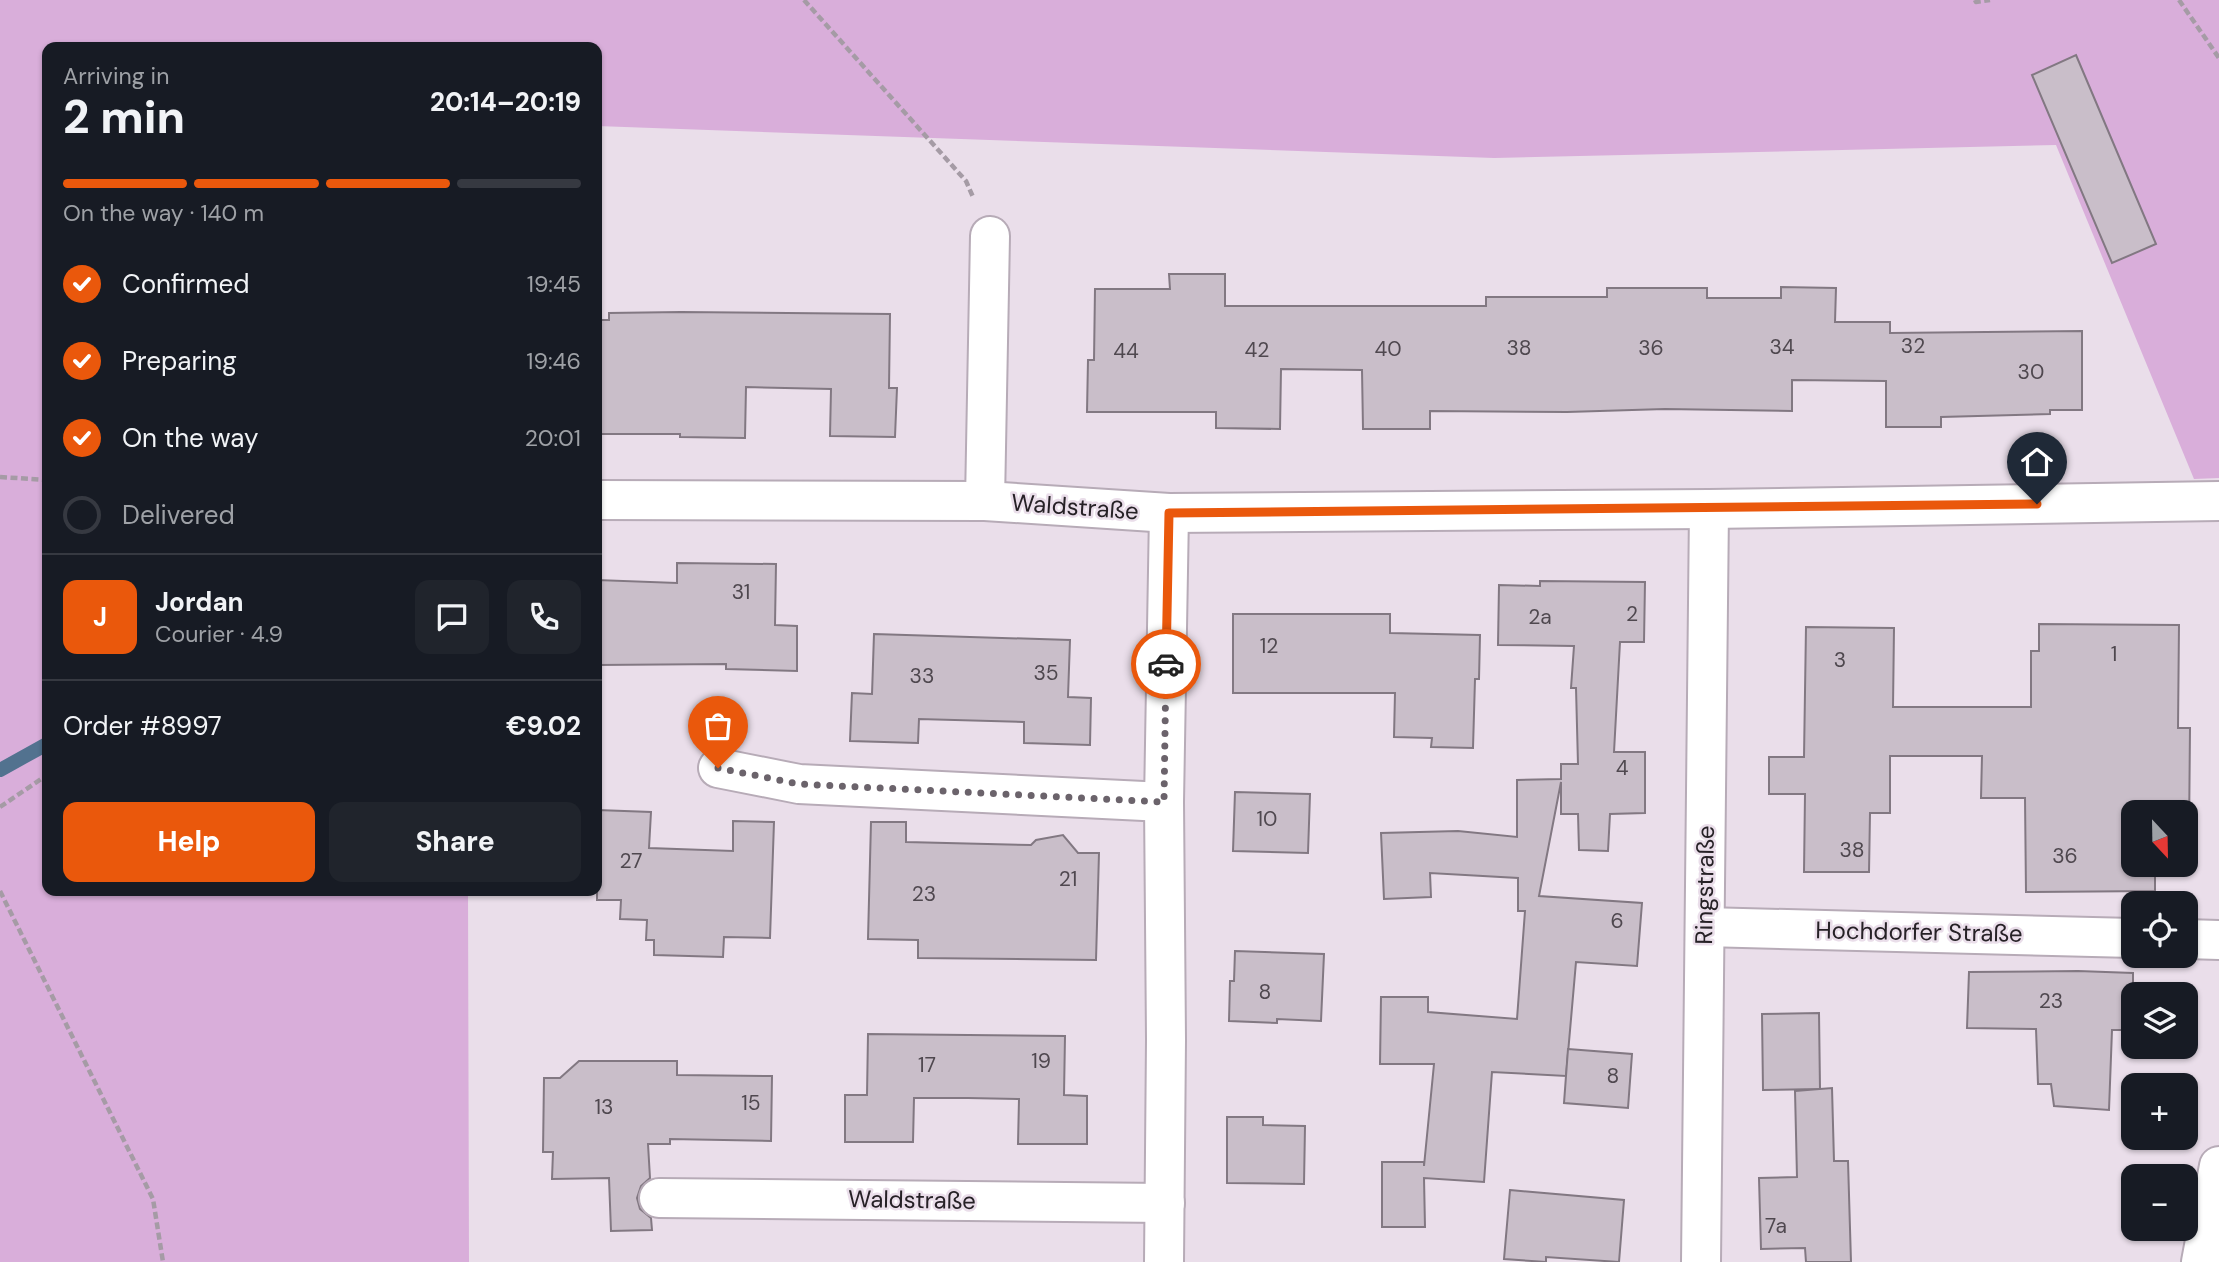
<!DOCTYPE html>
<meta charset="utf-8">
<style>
:root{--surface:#171b24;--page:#20242c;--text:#f1f3f6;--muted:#9ea1a6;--line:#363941;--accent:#ea580c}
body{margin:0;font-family:"DM Sans",sans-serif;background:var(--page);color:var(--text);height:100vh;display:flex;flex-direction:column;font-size:26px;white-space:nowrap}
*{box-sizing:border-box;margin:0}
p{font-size:23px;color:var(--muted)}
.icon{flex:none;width:38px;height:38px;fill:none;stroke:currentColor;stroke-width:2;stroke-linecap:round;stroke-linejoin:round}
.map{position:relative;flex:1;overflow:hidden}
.details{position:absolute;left:42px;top:42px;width:560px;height:854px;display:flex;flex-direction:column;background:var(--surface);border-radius:14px;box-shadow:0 2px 5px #0004}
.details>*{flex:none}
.needle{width:46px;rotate:158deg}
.tools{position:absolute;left:2121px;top:800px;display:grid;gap:14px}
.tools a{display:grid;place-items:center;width:77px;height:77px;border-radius:14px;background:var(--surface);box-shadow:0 2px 5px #0004;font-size:35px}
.pin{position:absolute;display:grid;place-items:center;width:60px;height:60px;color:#fff;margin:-72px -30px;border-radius:50% 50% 50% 0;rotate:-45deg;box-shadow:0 0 7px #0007}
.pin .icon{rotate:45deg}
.courier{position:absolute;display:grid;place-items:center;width:70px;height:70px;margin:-35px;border:5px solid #ea580c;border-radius:50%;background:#fff;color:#222;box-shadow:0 2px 9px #0007}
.summary em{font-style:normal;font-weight:800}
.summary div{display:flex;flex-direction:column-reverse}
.summary{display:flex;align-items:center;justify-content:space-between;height:119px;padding:0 21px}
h1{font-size:46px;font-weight:800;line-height:52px}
.bar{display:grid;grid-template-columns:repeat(4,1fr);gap:10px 7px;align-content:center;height:84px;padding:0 21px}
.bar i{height:9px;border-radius:5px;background:var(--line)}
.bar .active{background:var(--accent)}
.bar p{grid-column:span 4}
.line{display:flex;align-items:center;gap:18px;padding:0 21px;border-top:2px solid var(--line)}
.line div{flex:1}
.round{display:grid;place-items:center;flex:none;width:74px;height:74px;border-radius:14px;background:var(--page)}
ol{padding:0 21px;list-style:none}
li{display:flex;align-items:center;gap:21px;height:77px}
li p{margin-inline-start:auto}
li .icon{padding:7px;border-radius:50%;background:var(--accent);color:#fff;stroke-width:4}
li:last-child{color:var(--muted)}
li i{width:38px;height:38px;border:4px solid var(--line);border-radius:50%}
.action{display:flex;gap:14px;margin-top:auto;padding:14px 21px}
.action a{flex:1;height:80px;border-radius:14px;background:var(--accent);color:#fff;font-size:28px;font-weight:800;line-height:80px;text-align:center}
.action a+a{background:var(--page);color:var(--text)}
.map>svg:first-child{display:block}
.green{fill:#d9aeda}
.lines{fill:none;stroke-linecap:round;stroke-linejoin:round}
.stream{stroke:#52728f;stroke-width:14}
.building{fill:#c9bec9;stroke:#827882;stroke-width:2}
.minor-casing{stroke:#b7abb7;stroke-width:42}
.tertiary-casing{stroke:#b7abb7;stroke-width:42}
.path{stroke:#a59ba5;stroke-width:4.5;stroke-dasharray:7 3.5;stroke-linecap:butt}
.minor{stroke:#fff;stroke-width:38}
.tertiary{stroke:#fff;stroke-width:38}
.done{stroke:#6b636b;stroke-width:7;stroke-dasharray:0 12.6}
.route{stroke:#ea580c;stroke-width:9}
.labels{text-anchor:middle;stroke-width:5;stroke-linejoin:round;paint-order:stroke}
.number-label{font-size:21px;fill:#4f484f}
.street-label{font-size:24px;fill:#262126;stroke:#eadeea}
</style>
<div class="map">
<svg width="2219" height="1262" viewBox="0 0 2219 1262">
<rect width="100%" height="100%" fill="#eadeea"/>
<polygon class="green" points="0,0 2219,0 2219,478 2194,479 2056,145 1494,158 597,126 597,47 47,47 47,891 468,891 469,1262 0,1262"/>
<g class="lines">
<polyline class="stream" points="0,770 47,744"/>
</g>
<g class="building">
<polygon points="2076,55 2156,244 2112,263 2032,75"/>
<polygon points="1169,274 1225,274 1225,306 1486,306 1486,297 1607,297 1607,288 1707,288 1707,298 1781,298 1781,287 1836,288 1835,322 1890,322 1890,333 2082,331 2082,410 2050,410 2050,414 1941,417 1941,427 1886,427 1886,381 1792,380 1792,411 1665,409 1567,412 1430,411 1430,429 1363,429 1362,370 1281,369 1280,429 1216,428 1216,412 1087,412 1088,360 1094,360 1095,289 1170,289"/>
<polygon points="681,312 890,314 889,388 897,388 895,437 830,436 831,389 746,387 745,438 680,437 680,434 597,434 597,320 609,320 609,313"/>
<polygon points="677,563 776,564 775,625 797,626 797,671 726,669 726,664 597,665 597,580 677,583"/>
<polygon points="1540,581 1645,582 1644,642 1620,642 1614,752 1645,752 1645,813 1610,814 1608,851 1579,850 1578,814 1561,814 1561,782 1539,896 1642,903 1637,966 1576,962 1566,1076 1492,1072 1484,1182 1424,1178 1425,1227 1382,1227 1382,1162 1424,1162 1424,1166 1434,1064 1380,1064 1381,997 1428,997 1428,1012 1517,1019 1525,911 1518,911 1518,878 1430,873 1431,897 1384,899 1381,833 1458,831 1517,837 1517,780 1561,779 1561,764 1578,764 1576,688 1571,688 1574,646 1498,645 1499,585 1540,586"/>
<polygon points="1233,614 1390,614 1390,633 1480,635 1479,679 1475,679 1473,748 1431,747 1432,738 1394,737 1395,693 1233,693"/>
<polygon points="2039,624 2179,625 2178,728 2190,728 2189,836 2186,836 2186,812 2133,812 2133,864 2155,864 2155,891 2026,892 2025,798 1981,798 1982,756 1890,756 1890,813 1870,813 1869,872 1804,872 1805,794 1769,794 1769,757 1804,757 1806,627 1894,628 1893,707 2031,707 2031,651 2039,651"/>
<polygon points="874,634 1070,640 1068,697 1091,698 1090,745 1024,743 1024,722 919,719 918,743 850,741 852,693 872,694"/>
<polygon points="1235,792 1310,794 1308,853 1233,851"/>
<polygon points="597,810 651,812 649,848 733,851 733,821 774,822 770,938 724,937 723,957 654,955 654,940 646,940 647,920 620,919 621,900 597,900"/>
<polygon points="871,822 906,822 906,842 1031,845 1036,840 1063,835 1078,853 1099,853 1096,960 918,958 918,940 868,939"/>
<polygon points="1235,951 1324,954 1321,1021 1277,1019 1277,1023 1229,1021 1230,981 1234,981"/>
<polygon points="2078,971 2133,973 2133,1030 2112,1030 2109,1110 2054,1106 2051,1084 2038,1084 2036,1029 1967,1028 1969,972"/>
<polygon points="1819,1013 1820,1089 1763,1090 1762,1014"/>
<polygon points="868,1034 1065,1036 1064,1095 1087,1096 1087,1144 1018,1144 1019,1099 968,1098 914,1098 913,1142 845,1142 845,1095 867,1095"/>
<polygon points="1568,1049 1632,1054 1628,1108 1564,1103"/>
<polygon points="579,1061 677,1061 677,1075 772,1076 771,1141 670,1139 670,1144 648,1144 650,1178 641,1186 637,1198 640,1209 651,1218 652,1230 611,1231 609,1178 552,1179 553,1152 543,1152 544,1078 560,1078"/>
<polygon points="1832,1088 1834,1161 1848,1161 1851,1262 1806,1262 1805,1248 1761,1249 1759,1178 1797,1177 1795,1091"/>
<polygon points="1227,1117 1263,1117 1263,1125 1305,1126 1304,1184 1227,1183"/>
<polygon points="1510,1190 1624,1200 1619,1262 1546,1257 1546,1262 1504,1259"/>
</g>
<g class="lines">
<defs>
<g id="minor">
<polyline points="597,500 985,501 1169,513 1709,509 2219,501"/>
<polyline points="985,501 990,236"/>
<polyline points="718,768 799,784 1164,802"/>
<polyline points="1705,927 2133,938"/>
<polyline points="2186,939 2219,940"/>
<polyline points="659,1198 1165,1203"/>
<polyline points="1164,1262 1166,1040 1164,802 1169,513"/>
<polyline points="1701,1262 1709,509"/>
</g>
<polyline id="tertiary" points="2201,1262 2219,1166"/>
</defs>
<use href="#minor" class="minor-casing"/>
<use href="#tertiary" class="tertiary-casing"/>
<g class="path">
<polyline points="804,0 966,181 973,197"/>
<polyline points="1975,0 1976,2 1990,0"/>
<polyline points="2179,0 2219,58"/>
<polyline points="0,477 47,480"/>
<polyline points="0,807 47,775"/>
<polyline points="0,891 153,1199 163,1262"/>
</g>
<use href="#minor" class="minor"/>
<use href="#tertiary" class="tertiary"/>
</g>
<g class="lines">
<polyline class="done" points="718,768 799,784 1164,802 1166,664"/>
<polyline class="route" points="1166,664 1169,513 2037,504"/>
</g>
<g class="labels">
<g class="number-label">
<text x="1913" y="353">32</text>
<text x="1782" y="354">34</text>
<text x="1519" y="355">38</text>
<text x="1651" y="355">36</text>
<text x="1388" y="356">40</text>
<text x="1257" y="357">42</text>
<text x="1126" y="358">44</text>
<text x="2031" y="379">30</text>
<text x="741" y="599">31</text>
<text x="1632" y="621">2</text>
<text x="1540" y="624">2a</text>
<text x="1269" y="653">12</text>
<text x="2114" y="661">1</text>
<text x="1840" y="667">3</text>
<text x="1046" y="680">35</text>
<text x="922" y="683">33</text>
<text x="1622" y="775">4</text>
<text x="1267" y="826">10</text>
<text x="1852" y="857">38</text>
<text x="2065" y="863">36</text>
<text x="631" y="868">27</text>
<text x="1068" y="886">21</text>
<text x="924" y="901">23</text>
<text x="1617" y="928">6</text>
<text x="1265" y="999">8</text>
<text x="2051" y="1008">23</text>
<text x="1041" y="1068">19</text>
<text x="927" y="1072">17</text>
<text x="1613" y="1083">8</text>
<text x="751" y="1110">15</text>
<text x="604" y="1114">13</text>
<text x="1776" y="1233">7a</text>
</g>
<g class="street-label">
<text transform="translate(1075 507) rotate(4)" y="8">Waldstraße</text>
<text transform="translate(1705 885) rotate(-89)" y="8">Ringstraße</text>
<text transform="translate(1919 932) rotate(1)" y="8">Hochdorfer Straße</text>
<text transform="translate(912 1200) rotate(1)" y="8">Waldstraße</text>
</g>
</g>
</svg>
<div class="tools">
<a><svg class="needle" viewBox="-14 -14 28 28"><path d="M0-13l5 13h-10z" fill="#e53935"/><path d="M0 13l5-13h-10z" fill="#9ea1a6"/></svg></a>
<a><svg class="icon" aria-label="locate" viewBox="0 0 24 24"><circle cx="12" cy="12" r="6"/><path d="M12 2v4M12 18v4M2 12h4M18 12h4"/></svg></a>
<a><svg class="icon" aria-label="layers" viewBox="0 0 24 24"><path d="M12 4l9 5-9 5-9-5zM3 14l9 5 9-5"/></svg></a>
<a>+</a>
<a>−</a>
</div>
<div class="pin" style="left:718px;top:768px;background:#ea580c"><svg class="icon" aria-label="bag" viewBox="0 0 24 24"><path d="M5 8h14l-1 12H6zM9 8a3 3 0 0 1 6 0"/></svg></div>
<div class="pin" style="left:2037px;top:504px;background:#1f2937"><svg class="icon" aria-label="home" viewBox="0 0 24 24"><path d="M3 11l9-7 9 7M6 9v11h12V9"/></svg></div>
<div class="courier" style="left:1166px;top:664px"><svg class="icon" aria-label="car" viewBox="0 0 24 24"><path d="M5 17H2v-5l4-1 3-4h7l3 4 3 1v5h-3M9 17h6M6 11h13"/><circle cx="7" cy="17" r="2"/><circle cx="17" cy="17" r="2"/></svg></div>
<section class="details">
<div class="summary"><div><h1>2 min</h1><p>Arriving in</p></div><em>20:14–20:19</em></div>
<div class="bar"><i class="active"></i><i class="active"></i><i class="active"></i><i></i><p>On the way · 140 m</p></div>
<ol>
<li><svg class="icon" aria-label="check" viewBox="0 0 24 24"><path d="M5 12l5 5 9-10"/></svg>Confirmed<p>19:45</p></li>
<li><svg class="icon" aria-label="check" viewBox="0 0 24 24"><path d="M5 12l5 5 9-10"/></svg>Preparing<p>19:46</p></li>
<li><svg class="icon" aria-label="check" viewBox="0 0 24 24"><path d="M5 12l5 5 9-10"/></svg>On the way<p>20:01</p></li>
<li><i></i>Delivered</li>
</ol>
<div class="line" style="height:126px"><b class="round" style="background:var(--accent);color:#fff">J</b><div><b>Jordan</b><p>Courier · 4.9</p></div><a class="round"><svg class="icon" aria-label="chat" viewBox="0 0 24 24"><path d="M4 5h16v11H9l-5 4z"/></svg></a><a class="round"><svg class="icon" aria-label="phone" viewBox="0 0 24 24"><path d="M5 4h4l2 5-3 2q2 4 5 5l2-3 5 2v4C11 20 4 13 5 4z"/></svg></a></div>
<div class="line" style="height:91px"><div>Order #8997</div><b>€9.02</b></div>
<div class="action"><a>Help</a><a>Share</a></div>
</section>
</div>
